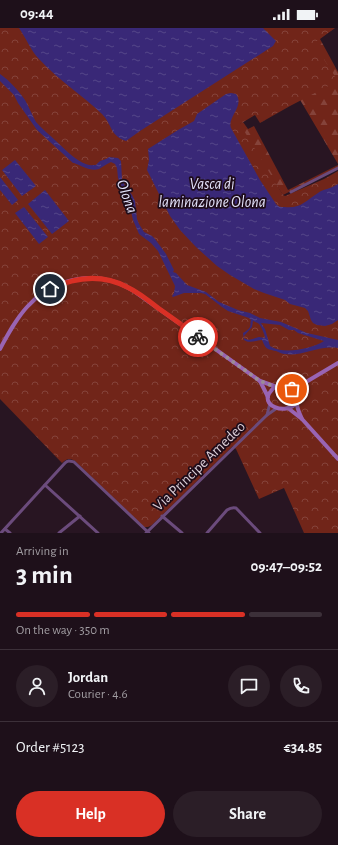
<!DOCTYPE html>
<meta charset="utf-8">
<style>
:root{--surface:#1e101a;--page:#2b1e27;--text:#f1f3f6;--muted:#a19da2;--line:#3c3039;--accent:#d93025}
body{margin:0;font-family:"Alegreya Sans",sans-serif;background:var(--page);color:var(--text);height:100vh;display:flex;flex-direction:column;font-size:15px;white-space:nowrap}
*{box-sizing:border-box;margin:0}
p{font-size:13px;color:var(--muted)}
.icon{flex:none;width:22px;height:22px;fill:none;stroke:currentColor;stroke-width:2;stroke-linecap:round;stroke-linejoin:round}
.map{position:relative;height:505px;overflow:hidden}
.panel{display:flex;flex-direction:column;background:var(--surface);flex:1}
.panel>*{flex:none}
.pin{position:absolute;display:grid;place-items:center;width:34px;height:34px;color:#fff;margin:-17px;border:2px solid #fff;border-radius:50%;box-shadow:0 1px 4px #0007}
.courier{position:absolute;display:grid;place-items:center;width:40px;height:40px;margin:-20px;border:3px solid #d93025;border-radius:50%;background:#fff;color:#222;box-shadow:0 1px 5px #0007}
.overview em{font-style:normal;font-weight:600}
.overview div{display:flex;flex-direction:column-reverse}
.overview{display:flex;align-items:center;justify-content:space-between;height:68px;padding:0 16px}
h1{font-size:26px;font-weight:600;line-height:30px}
.bar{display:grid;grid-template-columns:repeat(4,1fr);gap:6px 4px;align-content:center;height:48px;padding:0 16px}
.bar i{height:5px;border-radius:3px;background:var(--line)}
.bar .active{background:var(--accent)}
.bar p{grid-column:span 4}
.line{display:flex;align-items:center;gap:10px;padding:0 16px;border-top:1px solid var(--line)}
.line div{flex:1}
.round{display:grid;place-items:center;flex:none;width:42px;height:42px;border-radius:21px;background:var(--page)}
.button{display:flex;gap:8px;margin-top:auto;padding:8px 16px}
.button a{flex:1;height:46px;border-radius:24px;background:var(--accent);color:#fff;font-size:16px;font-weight:600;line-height:46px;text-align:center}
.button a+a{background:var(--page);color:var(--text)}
.status{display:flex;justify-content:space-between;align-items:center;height:28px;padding:0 20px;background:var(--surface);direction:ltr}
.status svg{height:11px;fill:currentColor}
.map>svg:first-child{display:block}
.forest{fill:url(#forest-firs)}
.park{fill:url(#park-crowns)}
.water{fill:url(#water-ripples);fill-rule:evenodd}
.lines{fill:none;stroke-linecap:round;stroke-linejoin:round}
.street{stroke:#6b4b7c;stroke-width:3}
.secondary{stroke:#9964b3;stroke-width:4}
.done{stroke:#9c8d96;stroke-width:4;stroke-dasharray:0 7.2}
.route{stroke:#d93025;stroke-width:5}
.labels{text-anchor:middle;stroke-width:3.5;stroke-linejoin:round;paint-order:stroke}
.street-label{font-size:15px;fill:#dacdd5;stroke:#1e0c19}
.water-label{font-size:16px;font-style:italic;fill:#e2e1f9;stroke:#1e0c19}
</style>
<div class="status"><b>09:44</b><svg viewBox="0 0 49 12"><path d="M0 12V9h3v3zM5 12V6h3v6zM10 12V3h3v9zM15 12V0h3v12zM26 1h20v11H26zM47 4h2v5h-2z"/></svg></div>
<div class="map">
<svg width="338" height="505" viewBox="0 0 338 505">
<defs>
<pattern id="forest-firs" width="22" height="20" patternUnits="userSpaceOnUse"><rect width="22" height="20" fill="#712519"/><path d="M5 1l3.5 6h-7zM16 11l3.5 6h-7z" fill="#85433a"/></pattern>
<pattern id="park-crowns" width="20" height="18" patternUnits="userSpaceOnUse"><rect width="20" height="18" fill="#712519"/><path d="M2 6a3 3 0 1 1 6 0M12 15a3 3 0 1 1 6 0" fill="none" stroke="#85433a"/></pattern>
<pattern id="water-ripples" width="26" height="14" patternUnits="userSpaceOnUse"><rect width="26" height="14" fill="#392877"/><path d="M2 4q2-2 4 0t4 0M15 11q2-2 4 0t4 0" fill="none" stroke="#554689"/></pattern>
</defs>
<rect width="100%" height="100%" fill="#281522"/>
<g class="forest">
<polygon points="335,0 320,11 338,44 338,136 296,65 268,34"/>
<polygon points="243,94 248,101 254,98 288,162 338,137 338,139 283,167 238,97"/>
</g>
<path class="park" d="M0 0H335L320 10 314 16 338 53 290 78 260 95 255 87 240 96 283 167 285 168 324 151 338 143V505H304L284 460 259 471 236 421 233 418 152 497 148 499H144L75 433C70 430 67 430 62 435L0 371Z"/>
<g class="water">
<path d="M19 0H263L276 13 273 18 140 103 126 113C110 108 112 96 102 86 82 67 58 52 39 31 31 23 26 10 19 0Z"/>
<path d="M0 46C10 53 18 62 25 72 29 79 32 87 36 94 42 101 50 107 56 113 65 121 81 139 94 137 98 137 96 136 99 134 101 132 106 132 109 129L118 130 121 133 122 151 125 158 132 167 135 173 137 191 139 196 144 204 152 208 155 211 166 226 174 242 173 244 176 245 187 257 206 264 219 274 238 282 250 285 260 290 281 294 307 305 338 312V320C319 317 301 329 285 326 282 326 279 324 276 323 266 321 266 321 262 312 256 312 250 316 244 312L243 305C245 304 249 301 250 299 251 297 250 294 251 292L249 290 228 283 222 279 205 266 201 265H184L173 269 172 268 174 265 175 258 158 223 151 215 139 206 133 192 128 171 127 166 123 162 118 150 117 140 115 136 111 134C106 136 103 139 99 141 91 144 82 138 74 135H73L37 102 18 75 14 67 0 53ZM253 293C255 294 257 294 259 296 261 298 265 307 265 310 263 310 261 309 259 309 253 310 250 314 244 310V308L252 299ZM261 295 280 297 289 302H294L298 305 324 313C311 321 283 327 270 318L265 301Z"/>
<path d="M231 65 236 66C245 78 227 89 231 100L260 152 276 176C279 179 280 179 284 179 301 181 305 173 318 165 320 163 323 162 327 161 331 160 334 158 338 156V292L332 296 325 298 317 297 313 295 311 292 308 283 305 280 290 276 285 272 264 265 254 261 230 247 217 238 196 219 180 202 170 188 147 142 149 132 148 121 178 102 194 93 197 86 226 66Z"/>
<polygon points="15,132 36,158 22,168 2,142"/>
<polygon points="0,149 18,172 12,177 0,162"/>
<polygon points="45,162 69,193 52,206 28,176"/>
<polygon points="24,179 48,209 39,216 15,185"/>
</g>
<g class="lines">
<g class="street">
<polyline points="291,164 338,140"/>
<polyline points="267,387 270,375"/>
<polyline points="45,457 98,505"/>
<polyline points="162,488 182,505"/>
<polyline points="5,501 10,505"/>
<path d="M1 505 65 435C68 432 70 433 74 434L149 505"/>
<polyline points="59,505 80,488"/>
<polyline points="146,505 267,387 277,380"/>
<path d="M207 505 227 482C230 480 232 479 236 480L260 505"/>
</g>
<g class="secondary">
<path d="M0 321C8 306 16 291 27 279 47 256 82 244 112 253 120 255 127 259 134 263L260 353 277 359"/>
<polyline points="260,353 268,369"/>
<polyline points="288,359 306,354 338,335"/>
<polyline points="297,369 306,355"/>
<path d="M296 375C286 388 258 377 271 363 273 359 277 358 282 358 289 359 297 362 297 370 297 372 296 374 297 376 297 381 300 386 302 391"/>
<polyline points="288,380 302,391 338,431"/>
</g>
</g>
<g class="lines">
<polyline class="done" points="198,309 260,353 276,359 288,359 292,361"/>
<path class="route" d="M50 261C75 249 102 246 127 259 138 264 148 272 158 280 171 289 185 299 198 309"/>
</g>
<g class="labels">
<g class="street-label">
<text transform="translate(199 438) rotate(-44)" y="5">Via Principe Amedeo</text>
</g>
<g class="water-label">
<text x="212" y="161">Vasca di<tspan x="212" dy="18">laminazione Olona</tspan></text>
<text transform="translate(128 168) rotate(70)" y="6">Olona</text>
</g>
</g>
</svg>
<div class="pin" style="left:292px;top:361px;background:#ea580c"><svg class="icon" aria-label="bag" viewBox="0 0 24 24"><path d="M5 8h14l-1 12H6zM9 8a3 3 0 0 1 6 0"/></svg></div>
<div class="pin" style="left:50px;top:261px;background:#1f2937"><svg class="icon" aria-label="home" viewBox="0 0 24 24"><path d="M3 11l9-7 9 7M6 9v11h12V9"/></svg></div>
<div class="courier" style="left:198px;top:309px"><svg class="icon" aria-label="bike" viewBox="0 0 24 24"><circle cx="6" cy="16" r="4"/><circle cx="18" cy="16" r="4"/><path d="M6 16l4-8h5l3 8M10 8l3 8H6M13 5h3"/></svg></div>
</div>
<section class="panel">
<div class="overview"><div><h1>3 min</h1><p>Arriving in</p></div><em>09:47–09:52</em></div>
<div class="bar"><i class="active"></i><i class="active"></i><i class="active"></i><i></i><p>On the way · 350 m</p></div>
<div class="line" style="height:72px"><a class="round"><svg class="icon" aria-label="person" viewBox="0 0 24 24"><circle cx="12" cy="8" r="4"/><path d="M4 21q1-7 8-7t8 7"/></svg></a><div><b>Jordan</b><p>Courier · 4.6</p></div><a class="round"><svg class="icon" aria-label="chat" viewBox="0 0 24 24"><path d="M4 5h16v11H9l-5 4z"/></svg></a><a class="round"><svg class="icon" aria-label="phone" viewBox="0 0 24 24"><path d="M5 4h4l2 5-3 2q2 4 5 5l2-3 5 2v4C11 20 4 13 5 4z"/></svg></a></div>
<div class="line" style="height:52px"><div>Order #5123</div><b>€34.85</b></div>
<div class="button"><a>Help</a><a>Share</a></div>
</section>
